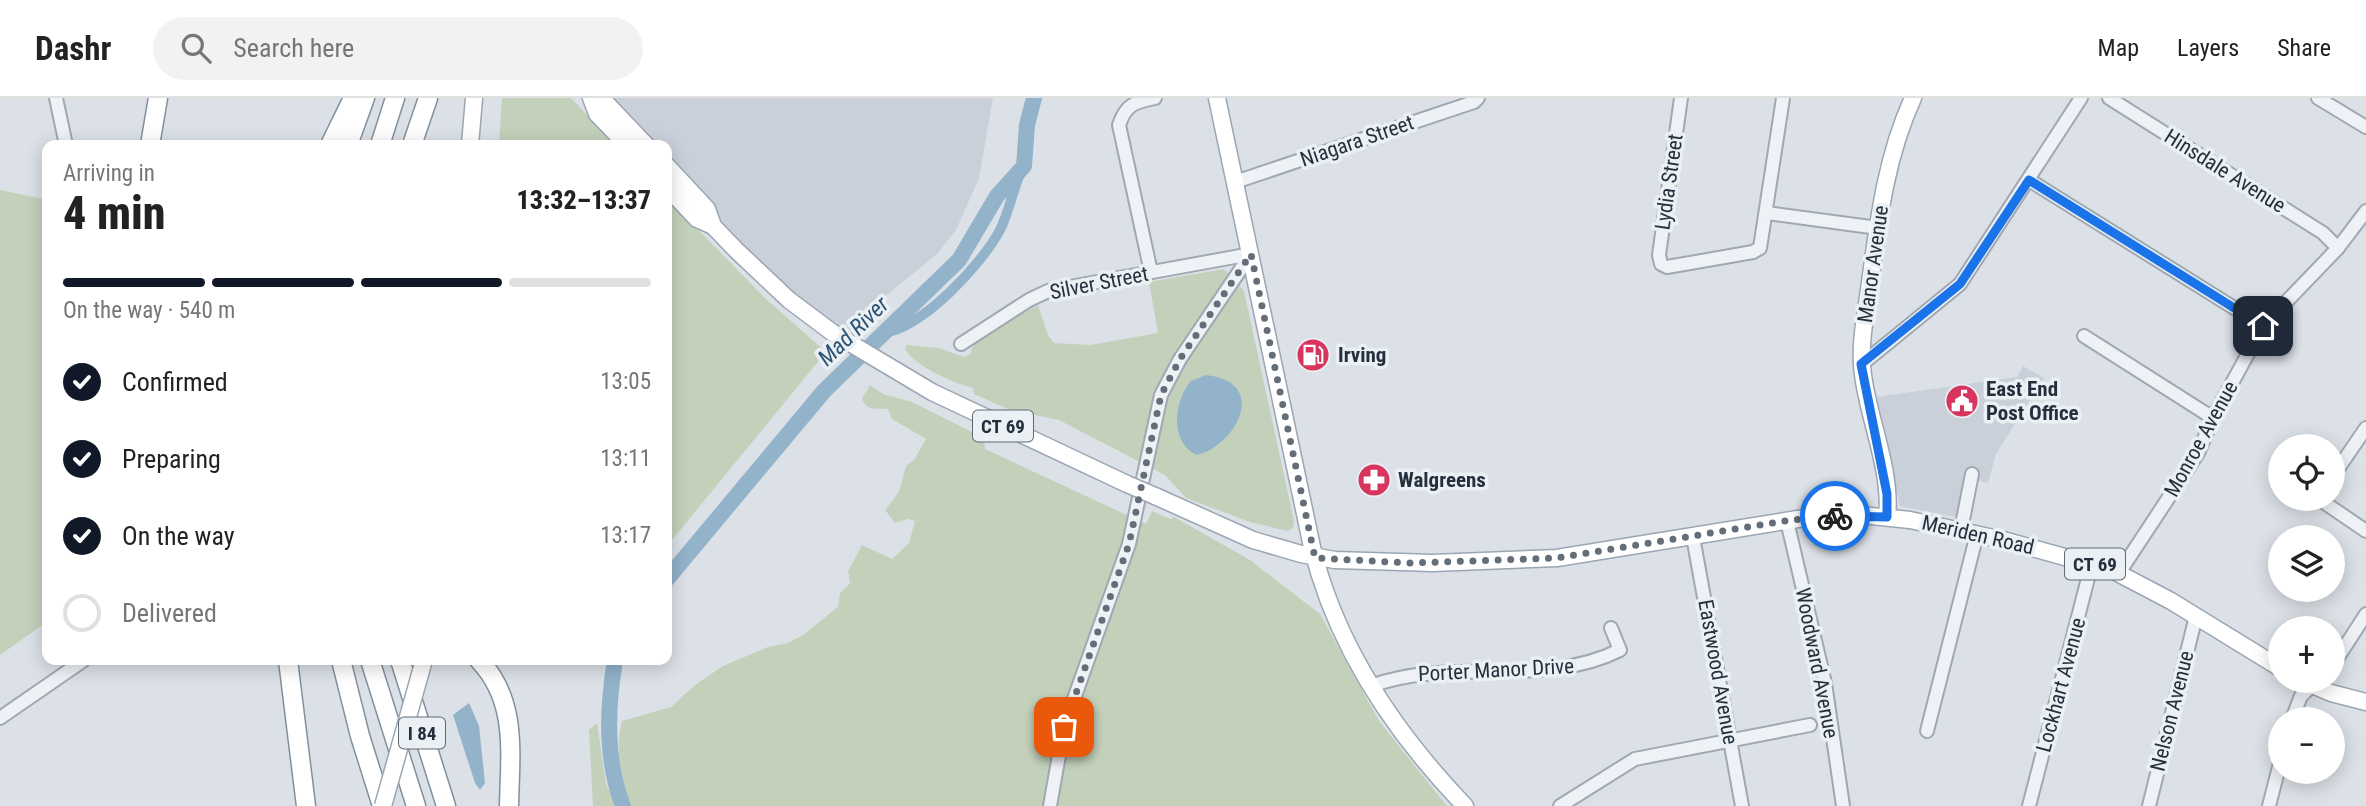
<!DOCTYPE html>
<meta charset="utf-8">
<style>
:root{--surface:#fff;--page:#f2f2f2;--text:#222;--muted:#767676;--line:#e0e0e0;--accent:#111827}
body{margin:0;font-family:"Roboto Condensed",sans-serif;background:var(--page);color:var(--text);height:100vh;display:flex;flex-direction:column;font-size:26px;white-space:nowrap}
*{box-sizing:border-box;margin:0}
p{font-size:23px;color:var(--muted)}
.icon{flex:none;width:38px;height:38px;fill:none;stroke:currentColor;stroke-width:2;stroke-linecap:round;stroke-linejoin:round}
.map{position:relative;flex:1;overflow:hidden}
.drawer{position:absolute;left:42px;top:42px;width:630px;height:525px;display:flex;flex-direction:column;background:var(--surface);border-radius:14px;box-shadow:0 4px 18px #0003}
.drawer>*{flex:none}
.tools{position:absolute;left:2268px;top:336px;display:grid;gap:14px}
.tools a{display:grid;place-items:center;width:77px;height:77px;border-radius:50%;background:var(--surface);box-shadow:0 4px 18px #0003;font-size:35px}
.pin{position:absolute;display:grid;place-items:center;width:60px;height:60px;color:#fff;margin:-30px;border-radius:14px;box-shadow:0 4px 10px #0006}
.courier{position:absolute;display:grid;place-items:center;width:70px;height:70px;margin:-35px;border:5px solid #1a73e8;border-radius:50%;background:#fff;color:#222;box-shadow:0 2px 9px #0007}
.overview em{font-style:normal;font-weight:800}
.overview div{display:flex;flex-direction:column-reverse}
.overview{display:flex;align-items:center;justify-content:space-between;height:119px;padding:0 21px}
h1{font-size:46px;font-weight:800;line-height:52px}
.bar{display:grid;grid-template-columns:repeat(4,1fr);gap:10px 7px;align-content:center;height:84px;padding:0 21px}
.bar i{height:9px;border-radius:5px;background:var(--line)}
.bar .active{background:var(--accent)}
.bar p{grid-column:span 4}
ol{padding:0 21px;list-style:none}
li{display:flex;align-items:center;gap:21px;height:77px}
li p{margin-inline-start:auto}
li .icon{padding:7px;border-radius:50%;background:var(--accent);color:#fff;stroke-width:4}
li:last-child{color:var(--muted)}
li i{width:38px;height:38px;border:4px solid var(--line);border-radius:50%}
header{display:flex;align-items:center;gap:42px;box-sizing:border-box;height:98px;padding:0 35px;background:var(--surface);border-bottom:2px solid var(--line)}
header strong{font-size:33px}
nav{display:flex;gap:38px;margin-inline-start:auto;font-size:24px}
.search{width:490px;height:63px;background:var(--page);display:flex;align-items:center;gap:18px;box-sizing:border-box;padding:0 24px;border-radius:38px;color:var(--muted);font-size:26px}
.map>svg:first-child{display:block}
.built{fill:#c9d0d9}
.green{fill:#c3d1bb}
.water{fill:#93b3ca}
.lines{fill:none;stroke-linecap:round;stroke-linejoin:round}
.canal{stroke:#93b3ca;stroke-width:10}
.river{stroke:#93b3ca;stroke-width:16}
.minor-casing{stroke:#a0a8b1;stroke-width:16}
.major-casing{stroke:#9aa6b3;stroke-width:19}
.highway-casing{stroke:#81909e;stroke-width:21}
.minor{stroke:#eef1f5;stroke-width:12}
.major{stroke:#fff;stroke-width:16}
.highway{stroke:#fff;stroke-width:18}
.major-bridge-casing{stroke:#9aa6b3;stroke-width:19;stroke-linecap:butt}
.major-bridge{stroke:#fff;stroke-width:16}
.done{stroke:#646e79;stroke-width:7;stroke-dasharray:0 12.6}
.route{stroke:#1a73e8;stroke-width:9}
.labels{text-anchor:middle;stroke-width:7;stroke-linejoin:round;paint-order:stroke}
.shield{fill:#eaf0f4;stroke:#5f6a75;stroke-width:2}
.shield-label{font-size:19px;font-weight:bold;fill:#24303e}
.street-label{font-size:21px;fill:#24303e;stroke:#eaf0f4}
.poi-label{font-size:21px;font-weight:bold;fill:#24303e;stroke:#eaf0f4;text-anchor:start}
.water-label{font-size:23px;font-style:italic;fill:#2c5374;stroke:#eaf0f4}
</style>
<header>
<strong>Dashr</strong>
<div class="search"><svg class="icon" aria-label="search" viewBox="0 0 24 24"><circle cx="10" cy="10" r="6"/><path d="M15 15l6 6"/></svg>Search here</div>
<nav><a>Map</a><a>Layers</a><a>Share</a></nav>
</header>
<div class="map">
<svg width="2366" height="708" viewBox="0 0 2366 708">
<rect width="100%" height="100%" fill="#dbe1e7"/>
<g class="built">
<polygon points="597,0 993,0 979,80 956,132 937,156 866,214 853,242 778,183 667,70 667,47 644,47"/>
<polygon points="2023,268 2044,280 1996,356 1988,385 1965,379 1956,419 1900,408 1876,299 2017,279"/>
</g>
<g class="green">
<polygon points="502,0 571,0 616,47 499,47"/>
<polygon points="0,92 43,101 47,160 47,514 44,526 0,557"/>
<polygon points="667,100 765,200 826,254 667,448"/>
<path d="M1224 171 1244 193 1294 423 1293 430 1287 433 1250 424 1186 400 1165 377 1059 322 1010 312 974 296 973 290C955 286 912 267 905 250L907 247 939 250 964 259 970 256 976 241 1038 207 1048 237 1054 245 1090 247 1158 235 1149 184Z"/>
<path d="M870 287 883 296 912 304 976 336 984 342 985 351 1146 426 1152 413 1170 421 1174 419 1250 462 1320 516 1379 623 1447 708H631C622 680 614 651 622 623L671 609 695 587 723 568 768 549 788 545 803 537 838 509 840 495 850 485 848 473 862 447 892 461 909 445 915 423 908 421 895 425 885 412 899 394 906 368 914 362 926 341 892 321 888 311C879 310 866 314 862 301Z"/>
<polygon points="597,625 606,686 616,708 593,708 589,632"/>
</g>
<g class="water">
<path d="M1206 277C1273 285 1232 351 1196 357 1169 343 1174 303 1191 283Z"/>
<polygon points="469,605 479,628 485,685 480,692 475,685 453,617"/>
</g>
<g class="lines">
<path class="canal" d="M882 235C922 231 982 166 1000 132 1010 112 1013 90 1022 71"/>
<g class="river">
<polyline points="667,481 824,293 959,162 997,98 1024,68 1027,27 1034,0"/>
<path d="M615 562C607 611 605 661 623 708"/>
</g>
<defs>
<g id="minor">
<polyline points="56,0 66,47"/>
<polyline points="1681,0 1659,157 1661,166 1667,169 1753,154 1760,150 1783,0"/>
<polyline points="2109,0 2323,135 2338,150"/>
<polyline points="2318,0 2366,29"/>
<polyline points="2029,82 2263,228"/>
<polyline points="1235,84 1474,4 1478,0"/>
<polyline points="1767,115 1878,130"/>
<path d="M1151 174 1119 27C1126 6 1135 4 1155 0"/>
<polyline points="2084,238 2213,320"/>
<polyline points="961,246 1029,202 1048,193 1251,156"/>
<polyline points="1862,266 1960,186 2081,0"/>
<polyline points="2333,378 2366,330"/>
<polyline points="2319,401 2366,433"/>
<polyline points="1787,423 1825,585 1843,708"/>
<polyline points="1961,432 1972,376"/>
<polyline points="1693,439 1742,708"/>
<polyline points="2119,475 2198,355 2213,320 2263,228 2338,150 2366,113"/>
<polyline points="2333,567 2366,516"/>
<path d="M1371 588C1454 558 1542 591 1620 552L1611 530"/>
<polyline points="0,620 84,562"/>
<polyline points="2292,621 2301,598 2317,583"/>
<polyline points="1927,633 1977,436"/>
<polyline points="1050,708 1064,629 1129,446 1161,297 1180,261 1251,156"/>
<polyline points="1560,708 1635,661 1810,627"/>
<polyline points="2029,708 2092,465"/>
<polyline points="2149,708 2196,518"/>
<polyline points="2269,708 2280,665"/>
</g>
<g id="major">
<polyline points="591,0 597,16 627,47"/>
<polyline points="592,0 607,6 646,47"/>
<path d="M1217 0 1312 449C1336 548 1395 635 1465 708"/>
<polyline points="470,47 474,0"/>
<polyline points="667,68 707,111 713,128 736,152 789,202 833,235 932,294 1127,386"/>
<polyline points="667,89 697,121 713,128"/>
<polyline points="1155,398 1253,442 1301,456 1335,462 1433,465 1557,460 1804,420 1862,417 1910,422 2003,442 2112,472 2171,503 2280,570"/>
<path d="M1887 419C1892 373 1869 323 1863 277 1859 249 1865 220 1869 192 1878 126 1885 61 1913 0"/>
<polyline points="2303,583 2331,595 2366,604"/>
</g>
<g id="highway">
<polyline points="150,47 158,0"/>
<polyline points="330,47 353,0"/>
<polyline points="348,47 365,0"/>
<polyline points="380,47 395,0"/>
<polyline points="412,47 428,0"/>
<polyline points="288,562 306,708"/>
<polyline points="341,562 360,638 382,708"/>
<polyline points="370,562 416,708"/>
<polyline points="400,562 446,708"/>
<path d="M479 562C518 603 510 655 509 708"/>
</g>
</defs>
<use href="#minor" class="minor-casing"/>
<use href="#major" class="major-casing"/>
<use href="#highway" class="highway-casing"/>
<use href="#minor" class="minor"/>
<use href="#major" class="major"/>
<use href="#highway" class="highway"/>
<defs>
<g id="major-bridge">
<polyline points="1127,386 1155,398"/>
<polyline points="383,708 424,562"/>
</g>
</defs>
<use href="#major-bridge" class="major-bridge-casing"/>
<use href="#major-bridge" class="major-bridge"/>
</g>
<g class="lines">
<polyline class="done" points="1064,629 1129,446 1161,297 1180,261 1251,156 1315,460 1411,465 1557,460 1791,422 1835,418"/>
<polyline class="route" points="1835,418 1887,419 1887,396 1861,266 1960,186 2029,82 2263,228"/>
</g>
<defs>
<symbol id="fuel-disc" viewBox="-11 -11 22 22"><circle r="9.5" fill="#d7355d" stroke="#eaf0f4"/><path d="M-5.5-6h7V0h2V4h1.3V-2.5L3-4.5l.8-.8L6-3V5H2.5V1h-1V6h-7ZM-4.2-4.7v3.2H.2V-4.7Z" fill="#fff"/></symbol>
<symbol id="civic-disc" viewBox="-11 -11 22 22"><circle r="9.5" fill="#d7355d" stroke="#eaf0f4"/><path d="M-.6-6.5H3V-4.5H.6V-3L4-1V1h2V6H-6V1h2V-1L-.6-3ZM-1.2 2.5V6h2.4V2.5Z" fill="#fff"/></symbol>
<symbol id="pharmacy-disc" viewBox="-11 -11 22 22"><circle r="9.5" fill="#d7355d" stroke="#eaf0f4"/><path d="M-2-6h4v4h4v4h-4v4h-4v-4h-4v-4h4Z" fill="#fff"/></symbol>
</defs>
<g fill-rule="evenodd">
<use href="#fuel-disc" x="1294" y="238" width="38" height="38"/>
<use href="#civic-disc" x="1943" y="284" width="38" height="38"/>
<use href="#pharmacy-disc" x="1355" y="363" width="38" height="38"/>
</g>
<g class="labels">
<g class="shield">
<rect x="973" y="312.5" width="60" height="31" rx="5"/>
<rect x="2065" y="450.5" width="60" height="31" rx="5"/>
<rect x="399" y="619.5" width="46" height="31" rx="5"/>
</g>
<g class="shield-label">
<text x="1003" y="335">CT 69</text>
<text x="2095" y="473">CT 69</text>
<text x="422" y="642">I 84</text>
</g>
<g class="street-label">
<text transform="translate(1357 43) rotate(-19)" y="7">Niagara Street</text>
<text transform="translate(2225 73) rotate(32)" y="7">Hinsdale Avenue</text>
<text transform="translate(1669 84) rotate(-82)" y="7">Lydia Street</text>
<text transform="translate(1873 166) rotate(-82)" y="7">Manor Avenue</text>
<text transform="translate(1099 185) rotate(-11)" y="7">Silver Street</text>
<text transform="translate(2201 341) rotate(-61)" y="7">Monroe Avenue</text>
<text transform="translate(1978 437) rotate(13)" y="7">Meriden Road</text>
<text transform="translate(1817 565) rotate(79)" y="7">Woodward Avenue</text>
<text transform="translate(1496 572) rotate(-3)" y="7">Porter Manor Drive</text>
<text transform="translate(1718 574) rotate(80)" y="7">Eastwood Avenue</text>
<text transform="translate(2061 587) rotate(-75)" y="7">Lockhart Avenue</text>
<text transform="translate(2172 613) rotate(-76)" y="7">Nelson Avenue</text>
</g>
<g class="poi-label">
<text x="1338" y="264">Irving</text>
<text x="1986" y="298">East End<tspan x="1986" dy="24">Post Office</tspan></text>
<text x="1398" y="389">Walgreens</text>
</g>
<g class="water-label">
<text transform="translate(853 233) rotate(-44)" y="8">Mad River</text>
</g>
</g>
</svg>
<div class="tools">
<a><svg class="icon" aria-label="locate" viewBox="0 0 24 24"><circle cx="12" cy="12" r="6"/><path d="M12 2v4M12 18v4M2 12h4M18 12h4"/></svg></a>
<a><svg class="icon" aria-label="layers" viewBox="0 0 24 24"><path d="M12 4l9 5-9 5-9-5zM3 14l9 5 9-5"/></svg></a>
<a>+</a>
<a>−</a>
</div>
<div class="pin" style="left:1064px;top:629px;background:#ea580c"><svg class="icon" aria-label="bag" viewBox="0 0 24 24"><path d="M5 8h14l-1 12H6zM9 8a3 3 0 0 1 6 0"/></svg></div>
<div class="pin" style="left:2263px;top:228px;background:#1f2937"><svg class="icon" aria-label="home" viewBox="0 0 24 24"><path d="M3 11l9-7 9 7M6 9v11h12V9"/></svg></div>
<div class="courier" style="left:1835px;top:418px"><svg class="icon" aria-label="bike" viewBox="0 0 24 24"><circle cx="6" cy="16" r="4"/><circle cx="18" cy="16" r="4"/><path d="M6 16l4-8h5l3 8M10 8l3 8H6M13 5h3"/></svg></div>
<section class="drawer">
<div class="overview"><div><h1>4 min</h1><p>Arriving in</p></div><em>13:32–13:37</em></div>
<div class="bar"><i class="active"></i><i class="active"></i><i class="active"></i><i></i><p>On the way · 540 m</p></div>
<ol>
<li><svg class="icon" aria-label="check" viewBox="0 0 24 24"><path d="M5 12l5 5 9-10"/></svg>Confirmed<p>13:05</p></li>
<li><svg class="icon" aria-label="check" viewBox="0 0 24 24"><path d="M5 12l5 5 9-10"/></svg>Preparing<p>13:11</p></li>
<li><svg class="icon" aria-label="check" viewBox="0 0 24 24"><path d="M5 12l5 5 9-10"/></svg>On the way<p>13:17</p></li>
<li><i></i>Delivered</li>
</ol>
</section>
</div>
